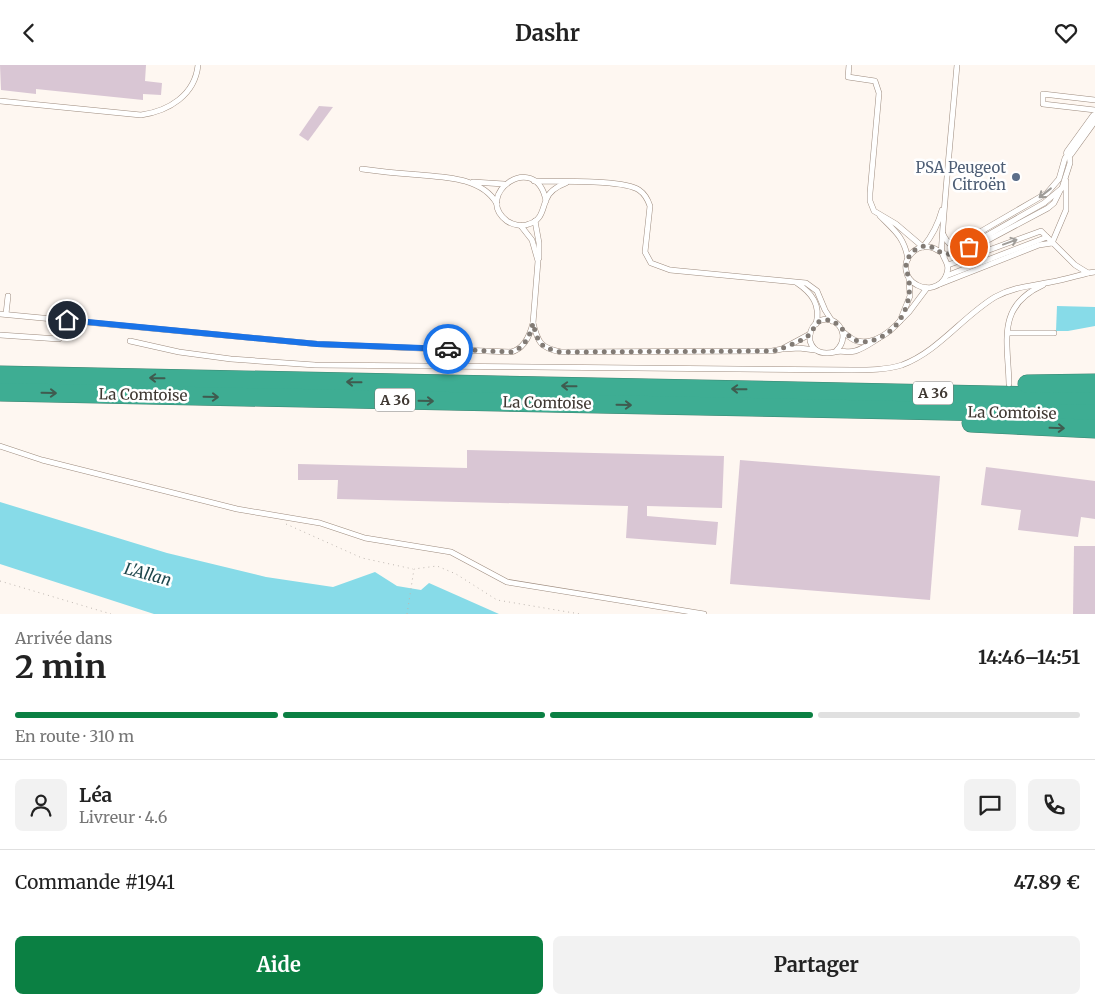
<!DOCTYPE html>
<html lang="fr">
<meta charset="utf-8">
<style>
:root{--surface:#fff;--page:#f2f2f2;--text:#222;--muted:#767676;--line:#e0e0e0;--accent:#0b8043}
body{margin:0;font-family:Merriweather,serif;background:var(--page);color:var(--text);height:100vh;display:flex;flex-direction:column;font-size:19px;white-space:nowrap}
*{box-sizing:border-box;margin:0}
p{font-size:16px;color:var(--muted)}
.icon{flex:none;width:28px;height:28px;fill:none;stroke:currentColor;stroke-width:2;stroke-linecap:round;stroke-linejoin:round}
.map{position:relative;height:549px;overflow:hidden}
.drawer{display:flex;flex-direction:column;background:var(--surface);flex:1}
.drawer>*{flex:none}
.pin{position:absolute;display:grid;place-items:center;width:42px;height:42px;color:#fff;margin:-21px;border:2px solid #fff;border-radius:50%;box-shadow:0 1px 5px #0007}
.courier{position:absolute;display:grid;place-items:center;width:50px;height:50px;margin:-25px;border:4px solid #1a73e8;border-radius:50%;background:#fff;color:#222;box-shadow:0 1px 6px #0007}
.head em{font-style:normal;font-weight:700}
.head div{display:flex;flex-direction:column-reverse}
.head{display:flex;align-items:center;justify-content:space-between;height:85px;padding:0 15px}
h1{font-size:32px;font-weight:700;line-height:38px}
.bar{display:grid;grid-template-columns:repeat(4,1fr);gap:8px 5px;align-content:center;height:60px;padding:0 15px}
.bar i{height:6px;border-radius:4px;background:var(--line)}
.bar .on{background:var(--accent)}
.bar p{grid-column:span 4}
.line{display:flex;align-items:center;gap:12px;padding:0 15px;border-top:1px solid var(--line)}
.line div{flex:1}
.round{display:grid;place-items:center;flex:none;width:52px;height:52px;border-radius:8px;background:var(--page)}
.primary-button{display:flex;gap:10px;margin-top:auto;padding:10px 15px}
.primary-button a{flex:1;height:58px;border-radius:8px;background:var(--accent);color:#fff;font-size:20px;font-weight:700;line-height:58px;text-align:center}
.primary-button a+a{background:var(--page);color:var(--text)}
header{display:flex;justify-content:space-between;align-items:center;height:65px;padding:0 15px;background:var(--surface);font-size:22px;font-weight:700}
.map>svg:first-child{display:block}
.water{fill:#87dbe8}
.building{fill:#d9c6d4}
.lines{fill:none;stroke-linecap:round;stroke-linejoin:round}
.service-casing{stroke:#9d8b7e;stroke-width:6}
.minor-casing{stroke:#9d8b7e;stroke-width:11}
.motorway-casing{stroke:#3e8471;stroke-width:19}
.path{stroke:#beb7b1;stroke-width:1;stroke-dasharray:1 4;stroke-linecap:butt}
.service{stroke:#fff;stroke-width:5}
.minor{stroke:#fff;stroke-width:10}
.motorway{stroke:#3ead93;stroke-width:18}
.oneway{stroke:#9f9c98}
.oneway2{stroke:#3f5b4f}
.done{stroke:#827b75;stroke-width:5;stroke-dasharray:0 9}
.route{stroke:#1a73e8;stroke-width:6}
.service-dot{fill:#5c6f8a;stroke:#fff;stroke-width:2}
.labels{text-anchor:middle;stroke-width:5;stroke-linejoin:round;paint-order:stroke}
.shield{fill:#fff;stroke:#797470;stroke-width:1}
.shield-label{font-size:14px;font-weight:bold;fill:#3f3832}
.service-label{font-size:15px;fill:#4e5e75;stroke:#fff;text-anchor:end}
.street-label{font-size:15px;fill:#3f3832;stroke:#fff}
.water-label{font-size:16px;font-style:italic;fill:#1f474d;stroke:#fff}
</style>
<header><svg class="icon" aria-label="back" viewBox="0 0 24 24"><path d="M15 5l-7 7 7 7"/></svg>Dashr<svg class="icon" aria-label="heart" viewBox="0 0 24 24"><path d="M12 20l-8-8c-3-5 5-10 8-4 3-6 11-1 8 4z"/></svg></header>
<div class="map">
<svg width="1095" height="549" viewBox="0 0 1095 549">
<rect width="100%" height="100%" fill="#fef7f1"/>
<g class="water">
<polygon points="1057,241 1095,242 1095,261 1068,266 1056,266"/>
<polygon points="0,437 167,488 266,512 333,522 375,507 397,521 421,525 429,518 499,549 154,549 0,499"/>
</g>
<g class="building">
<polygon points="0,0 146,0 145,16 162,18 161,30 143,29 143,35 36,24 36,29 1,25"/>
<polygon points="319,41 333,42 308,76 299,70"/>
<polygon points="467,385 724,391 722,443 647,441 647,451 718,457 716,480 626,473 628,441 337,434 338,415 298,415 298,399 467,403"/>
<polygon points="740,395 940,411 930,535 730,519"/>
<polygon points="986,402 1095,416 1095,454 1081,452 1078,472 1018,465 1021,445 981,440"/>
<polygon points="1074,481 1095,481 1095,549 1073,549"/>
</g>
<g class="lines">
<defs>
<g id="service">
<path d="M849 0 848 12 875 16 879 28 870 128V136L874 146 896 159 923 182C933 170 938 160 942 145"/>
<path d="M957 0C952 58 946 117 942 175 942 178 941 183 942 187 944 196 951 199 946 211 941 222 927 226 917 220 911 217 907 212 906 205 904 192 916 180 929 182 936 182 940 189 947 189 953 189 959 186 965 183"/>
<polyline points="1095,35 1043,29 1043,39 1095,45"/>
<path d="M0 36 141 50C169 46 195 30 198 0"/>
<path d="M362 104C377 106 393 108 409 109 437 112 481 110 497 139"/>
<path d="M534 116C556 117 623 114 639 125 645 129 648 135 650 141L645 187 651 198 670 205 806 218 817 226 825 245 832 256"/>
<polyline points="473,117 504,119"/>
<path d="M546 136C536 84 472 130 507 156 513 160 522 162 529 159 542 155 542 145 546 135 549 126 558 121 566 118"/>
<path d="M880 151C895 166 904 172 908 194"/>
<polyline points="535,156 539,178 539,193"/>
<path d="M943 169C948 180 953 183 965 183L1044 138 1062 123 1070 98 1069 88"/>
<polyline points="972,177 980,167 1047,128 1059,114 1065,93 1069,88"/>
<polyline points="1052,178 1066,145 1066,116"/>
<polyline points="974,180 988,175 1048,143 1054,138 1061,124"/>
<polyline points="948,200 1041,166 1075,200 1088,208 1095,207"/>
<polyline points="946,211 1047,172"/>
<polyline points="909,214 910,231 900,256 909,247 927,223"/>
<path d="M797 218C812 228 821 240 816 259"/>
<polyline points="940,219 1039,180 1052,178"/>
<path d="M0 249 317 279 511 287C524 284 530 270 533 258L538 196 532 175 521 161"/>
<polyline points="6,249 8,231"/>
<path d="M533 258C538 278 541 283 561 287L772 286 782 284 810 269"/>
<path d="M843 267C847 270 852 275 857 276 874 280 889 268 900 256"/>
<polyline points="1008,268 1054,268"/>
<polyline points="0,270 59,274 61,263 51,254"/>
<path d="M130 276 179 287 231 294 315 300 852 305C869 305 886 305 902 300 939 286 962 252 995 232 1013 222 1031 221 1051 217 1063 215 1076 211 1088 208"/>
<polyline points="784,284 799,283 815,285"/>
<path d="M836 286C854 269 833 245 816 258 811 263 809 269 810 276 814 289 825 289 835 287 841 285 848 288 855 286 863 284 871 278 879 273"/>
<path d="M1009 319C1008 276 996 241 1043 220"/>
<polyline points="0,381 42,395 237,444 320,458 365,473 451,487 507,517 704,549"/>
</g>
<polyline id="minor" points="1069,88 1095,52"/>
<g id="motorway">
<polyline points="0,310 1095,332"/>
<polyline points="1027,319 1095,318"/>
<polyline points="0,327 1095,349"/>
<polyline points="971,358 1095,364"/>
</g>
</defs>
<use href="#service" class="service-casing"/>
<use href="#minor" class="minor-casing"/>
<use href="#motorway" class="motorway-casing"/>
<g class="path">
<polyline points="286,459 362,493 413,504"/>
<polyline points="0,516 111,549"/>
<polyline points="407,549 414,504 437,501 456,509 497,535 580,549"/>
</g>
<use href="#service" class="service"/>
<use href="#minor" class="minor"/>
<use href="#motorway" class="motorway"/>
</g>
<defs><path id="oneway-shaft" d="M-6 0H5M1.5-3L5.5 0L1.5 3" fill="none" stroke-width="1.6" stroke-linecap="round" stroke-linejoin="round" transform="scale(1.25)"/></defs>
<g class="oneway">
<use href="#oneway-shaft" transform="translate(1045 128) rotate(142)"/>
<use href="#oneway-shaft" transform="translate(1010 177) rotate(-20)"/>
</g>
<g class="oneway2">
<use href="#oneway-shaft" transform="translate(157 313) rotate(-179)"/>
<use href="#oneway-shaft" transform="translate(354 317) rotate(-179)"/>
<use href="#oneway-shaft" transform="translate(569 321) rotate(-179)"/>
<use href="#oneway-shaft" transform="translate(739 324) rotate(-179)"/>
<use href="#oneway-shaft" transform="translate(49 328) rotate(1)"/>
<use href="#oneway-shaft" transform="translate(211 332) rotate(1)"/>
<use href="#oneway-shaft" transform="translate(426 336) rotate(1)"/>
<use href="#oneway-shaft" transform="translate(624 340) rotate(1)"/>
<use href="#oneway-shaft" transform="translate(1057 363) rotate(2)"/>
</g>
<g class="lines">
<path class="done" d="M448 284 511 287C524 284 530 271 533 258 538 278 540 283 561 287L772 286C780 285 805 275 810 269 815 263 815 255 826 255 845 254 846 288 879 273 900 264 912 238 909 216 909 211 906 207 906 201 906 195 910 189 915 185 932 174 936 189 947 189 955 189 962 184 969 182"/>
<polyline class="route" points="67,255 317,279 448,284"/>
</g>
<circle class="service-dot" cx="1016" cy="112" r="5"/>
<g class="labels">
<g class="shield">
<rect x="913" y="316.5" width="40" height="23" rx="4"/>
<rect x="375" y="323.5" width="40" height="23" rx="4"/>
</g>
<g class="shield-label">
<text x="933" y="333">A 36</text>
<text x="395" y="340">A 36</text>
</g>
<g class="service-label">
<text x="1006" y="108">PSA Peugeot<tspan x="1006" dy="17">Citroën</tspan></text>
</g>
<g class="street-label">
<text transform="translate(143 330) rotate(1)" y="5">La Comtoise</text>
<text transform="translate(547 338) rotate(1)" y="5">La Comtoise</text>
<text transform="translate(1012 348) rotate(1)" y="5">La Comtoise</text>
</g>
<g class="water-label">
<text transform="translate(148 509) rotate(15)" y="6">L'Allan</text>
</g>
</g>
</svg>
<div class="pin" style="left:969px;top:182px;background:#ea580c"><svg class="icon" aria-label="bag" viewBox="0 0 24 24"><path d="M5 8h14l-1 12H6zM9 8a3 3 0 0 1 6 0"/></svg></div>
<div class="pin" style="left:67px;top:255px;background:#1f2937"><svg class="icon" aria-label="home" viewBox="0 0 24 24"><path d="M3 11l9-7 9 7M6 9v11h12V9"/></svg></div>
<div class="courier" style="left:448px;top:284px"><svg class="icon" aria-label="car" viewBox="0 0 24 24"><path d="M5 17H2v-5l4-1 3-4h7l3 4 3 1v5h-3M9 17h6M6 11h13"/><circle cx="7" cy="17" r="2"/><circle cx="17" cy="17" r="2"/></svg></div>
</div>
<section class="drawer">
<div class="head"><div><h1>2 min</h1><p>Arrivée dans</p></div><em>14:46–14:51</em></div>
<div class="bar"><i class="on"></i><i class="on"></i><i class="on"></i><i></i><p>En route · 310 m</p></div>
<div class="line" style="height:90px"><a class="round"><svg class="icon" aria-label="person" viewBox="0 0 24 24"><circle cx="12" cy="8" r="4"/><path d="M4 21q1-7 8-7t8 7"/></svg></a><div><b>Léa</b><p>Livreur · 4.6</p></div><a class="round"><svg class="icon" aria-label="chat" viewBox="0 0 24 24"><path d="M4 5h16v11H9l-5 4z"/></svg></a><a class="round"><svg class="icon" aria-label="phone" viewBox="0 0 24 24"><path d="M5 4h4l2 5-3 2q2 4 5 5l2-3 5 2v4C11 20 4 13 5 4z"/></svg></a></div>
<div class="line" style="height:65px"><div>Commande #1941</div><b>47.89 €</b></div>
<div class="primary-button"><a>Aide</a><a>Partager</a></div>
</section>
